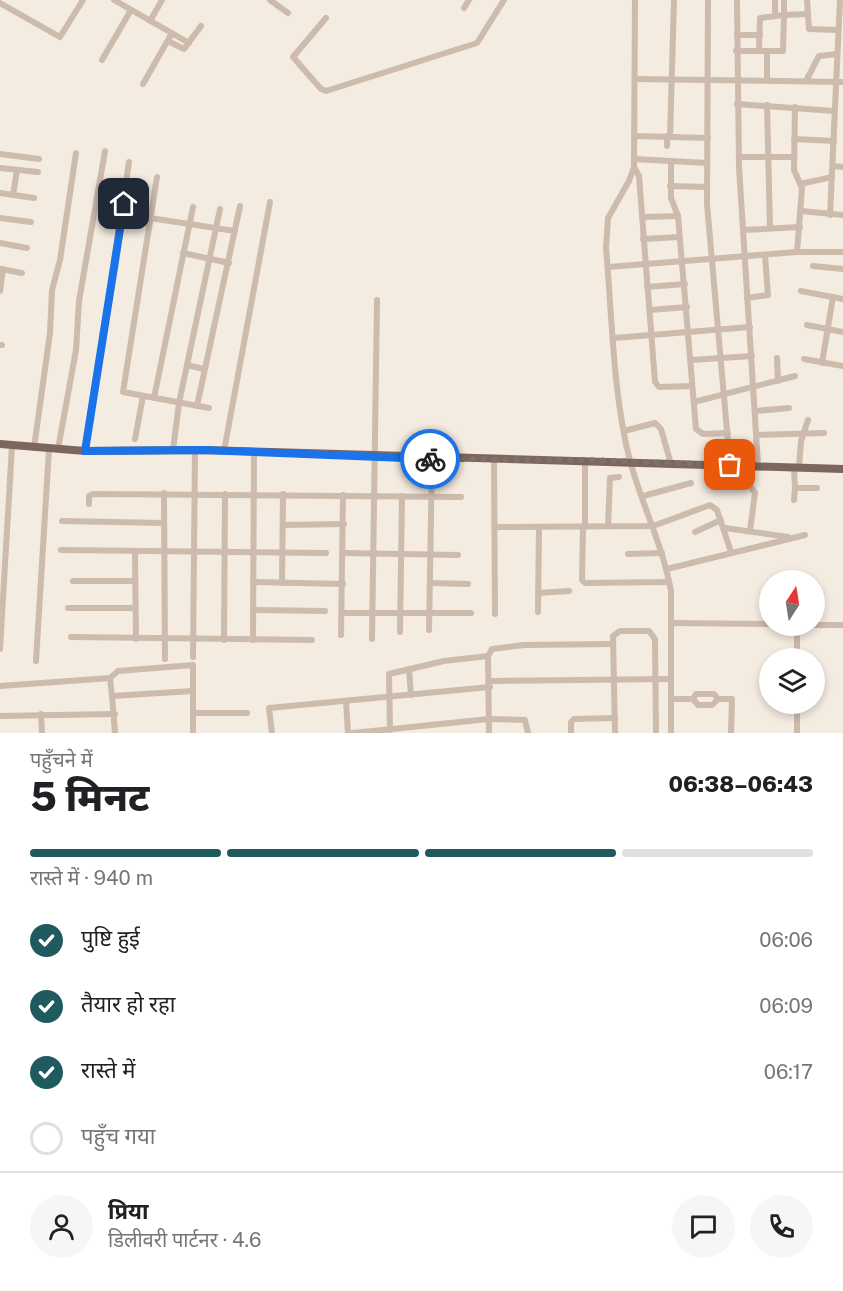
<!DOCTYPE html>
<html lang="hi">
<meta charset="utf-8">
<style>
:root{--surface:#fff;--page:#f6f6f6;--text:#202124;--muted:#757577;--line:#e0e0e0;--accent:#1f5a5e}
body{margin:0;font-family:"Public Sans","Noto Sans Devanagari",sans-serif;background:var(--page);color:var(--text);height:100vh;display:flex;flex-direction:column;font-size:22px;white-space:nowrap}
*{box-sizing:border-box;margin:0}
p{font-size:20px;color:var(--muted)}
.icon{flex:none;width:33px;height:33px;fill:none;stroke:currentColor;stroke-width:2;stroke-linecap:round;stroke-linejoin:round}
.map{position:relative;height:733px;overflow:hidden}
.side{display:flex;flex-direction:column;background:var(--surface);flex:1}
.side>*{flex:none}
.needle{width:39px;rotate:12deg}
.buttons{position:absolute;left:759px;top:570px;display:grid;gap:12px}
.buttons a{display:grid;place-items:center;width:66px;height:66px;border-radius:50%;background:var(--surface);box-shadow:0 3px 9px #0003;font-size:30px}
.pin{position:absolute;display:grid;place-items:center;width:51px;height:51px;color:#fff;margin:-26px;border-radius:12px;box-shadow:0 3px 9px #0006}
.courier{position:absolute;display:grid;place-items:center;width:60px;height:60px;margin:-30px;border:4px solid #1a73e8;border-radius:50%;background:#fff;color:#222;box-shadow:0 2px 8px #0007}
.head em{font-style:normal;font-weight:800}
.head div{display:flex;flex-direction:column-reverse}
.head{display:flex;align-items:center;justify-content:space-between;height:102px;padding:0 30px}
h1{font-size:39px;font-weight:800;line-height:45px}
.bar{display:grid;grid-template-columns:repeat(4,1fr);gap:9px 6px;align-content:center;height:72px;padding:0 30px}
.bar i{height:8px;border-radius:4px;background:var(--line)}
.bar .selected{background:var(--accent)}
.bar p{grid-column:span 4}
.line{display:flex;align-items:center;gap:15px;padding:0 30px;border-top:2px solid var(--line)}
.line div{flex:1}
.round{display:grid;place-items:center;flex:none;width:63px;height:63px;border-radius:32px;background:var(--page)}
ol{padding:0 30px;list-style:none}
li{display:flex;align-items:center;gap:18px;height:66px}
li p{margin-inline-start:auto}
li .icon{padding:6px;border-radius:50%;background:var(--accent);color:#fff;stroke-width:4}
li:last-child{color:var(--muted)}
li i{width:33px;height:33px;border:3px solid var(--line);border-radius:50%}
.map>svg:first-child{display:block}
.lines{fill:none;stroke-linecap:round;stroke-linejoin:round}
.minor{stroke:#cdbbac;stroke-width:6}
.major{stroke:#7d675c;stroke-width:8}
.done{stroke:#7c716b;stroke-width:6;stroke-dasharray:0 10.8}
.route{stroke:#1a73e8;stroke-width:8}
</style>
<div class="map">
<svg width="843" height="733" viewBox="0 0 843 733">
<rect width="100%" height="100%" fill="#f4ebe1"/>
<g class="lines">
<g class="minor">
<polyline points="114,0 189,43"/>
<polyline points="270,0 288,13"/>
<path d="M635 0 634 167 629 181 608 218 606 248C612 315 613 396 630 461 642 505 663 546 671 591V733"/>
<polyline points="708,0 707,204 730,465"/>
<polyline points="737,0 739,167 758,465"/>
<polyline points="775,0 775,15"/>
<polyline points="807,0 809,29 838,30"/>
<polyline points="0,3 60,37 83,0"/>
<polyline points="464,8 469,0"/>
<polyline points="326,18 293,57 321,89 326,91 477,43 504,0"/>
<polyline points="150,21 162,0"/>
<polyline points="737,35 760,35"/>
<polyline points="168,41 184,49 201,26"/>
<polyline points="736,51 783,51 784,15 807,14"/>
<polyline points="759,51 760,18 784,15 784,0"/>
<polyline points="102,60 131,10"/>
<polyline points="635,79 843,82"/>
<polyline points="767,79 767,51"/>
<polyline points="806,81 819,56 837,54"/>
<polyline points="143,84 172,33"/>
<polyline points="737,104 834,111"/>
<polyline points="767,105 770,228"/>
<polyline points="795,107 794,170 802,188 797,252"/>
<polyline points="635,136 708,138"/>
<polyline points="667,136 667,146"/>
<polyline points="670,137 674,0"/>
<polyline points="794,139 834,141"/>
<polyline points="0,154 39,159"/>
<polyline points="739,157 794,157"/>
<polyline points="634,159 707,163"/>
<polyline points="671,161 671,198 678,216 696,429 703,434 728,433"/>
<polyline points="833,166 843,167"/>
<polyline points="634,167 639,176 655,382 659,387 692,386"/>
<polyline points="0,168 38,172"/>
<polyline points="157,177 123,392 209,408"/>
<polyline points="800,184 832,177"/>
<polyline points="670,186 707,187"/>
<polyline points="0,193 34,198"/>
<polyline points="13,195 17,170"/>
<polyline points="801,211 843,215"/>
<polyline points="830,215 840,0"/>
<polyline points="642,217 678,216"/>
<polyline points="0,218 31,222"/>
<polyline points="150,218 235,231"/>
<polyline points="743,230 800,227"/>
<polyline points="643,239 679,237"/>
<polyline points="0,243 27,248"/>
<polyline points="183,253 229,263"/>
<polyline points="813,266 843,269"/>
<polyline points="608,267 797,252 843,252"/>
<polyline points="0,269 22,273"/>
<polyline points="647,287 685,284"/>
<polyline points="0,291 3,269"/>
<polyline points="801,291 843,299"/>
<polyline points="747,298 768,295 765,255"/>
<polyline points="650,310 687,307"/>
<polyline points="807,325 843,332"/>
<polyline points="614,338 750,327"/>
<polyline points="0,345 2,345"/>
<polyline points="777,358 778,381"/>
<polyline points="804,359 843,366"/>
<polyline points="691,360 752,356"/>
<polyline points="822,363 833,297"/>
<polyline points="187,365 204,369"/>
<polyline points="154,398 193,207"/>
<polyline points="694,402 795,376"/>
<polyline points="197,406 240,206"/>
<polyline points="755,411 789,408"/>
<polyline points="624,431 655,423 661,429 671,464"/>
<polyline points="757,435 824,433"/>
<polyline points="135,439 143,396"/>
<polyline points="34,448 50,333 52,290 60,260 76,153"/>
<polyline points="58,449 76,350 79,301 105,151"/>
<polyline points="173,450 179,403 220,209"/>
<polyline points="85,451 129,162"/>
<polyline points="224,451 270,202"/>
<polyline points="494,459 495,614"/>
<polyline points="585,460 585,527"/>
<polyline points="745,465 747,482 755,493 750,531"/>
<polyline points="794,468 795,488 817,488"/>
<polyline points="799,468 801,441 808,420"/>
<polyline points="164,493 165,659"/>
<polyline points="643,496 691,483"/>
<polyline points="794,500 795,488"/>
<polyline points="89,504 89,496 93,494 461,497"/>
<polyline points="62,521 164,523"/>
<polyline points="283,525 344,524"/>
<polyline points="608,526 610,478 619,477"/>
<polyline points="495,527 653,526 710,505 717,510 731,552"/>
<polyline points="583,527 582,580 585,583 669,582"/>
<polyline points="725,528 788,537"/>
<polyline points="695,532 721,520"/>
<polyline points="61,550 326,553"/>
<polyline points="135,552 136,639"/>
<polyline points="344,553 458,555"/>
<polyline points="628,554 662,553"/>
<polyline points="667,569 805,535"/>
<polyline points="73,581 135,581"/>
<polyline points="253,582 343,584"/>
<polyline points="282,583 283,494"/>
<polyline points="430,583 468,584"/>
<polyline points="538,593 569,591"/>
<polyline points="68,608 134,608"/>
<polyline points="253,610 325,611"/>
<polyline points="538,612 539,527"/>
<polyline points="342,613 471,613"/>
<polyline points="672,623 770,624"/>
<polyline points="814,625 843,625"/>
<polyline points="429,630 432,459"/>
<polyline points="400,632 402,496"/>
<polyline points="341,635 343,495"/>
<polyline points="71,637 312,640"/>
<polyline points="372,639 377,300"/>
<polyline points="224,640 225,494"/>
<polyline points="253,640 254,452"/>
<polyline points="0,649 12,446"/>
<polyline points="193,657 195,450"/>
<polyline points="797,658 797,626"/>
<polyline points="36,661 49,449"/>
<polyline points="409,669 411,695"/>
<polyline points="489,681 671,679"/>
<polyline points="0,686 110,678 112,696 193,691 193,665 118,671 110,678"/>
<polyline points="193,691 193,733"/>
<polyline points="112,696 115,733"/>
<polyline points="671,699 693,699 696,694 714,694 718,699 732,699 731,733"/>
<polyline points="693,699 698,705 712,705 718,699"/>
<polyline points="346,701 348,733"/>
<polyline points="193,713 247,713"/>
<polyline points="41,714 42,733"/>
<polyline points="0,716 115,714"/>
<polyline points="390,730 389,674 444,661 488,656"/>
<polyline points="272,733 269,708 490,687"/>
<polyline points="353,733 489,719 525,720 528,733"/>
<polyline points="489,733 488,656 492,649 524,645 613,644"/>
<polyline points="571,733 571,722 574,719 615,718"/>
<polyline points="615,733 613,636 620,631 649,631 655,639 656,733"/>
<polyline points="797,733 797,704"/>
</g>
<polyline class="major" points="0,444 85,451 203,450 843,469"/>
</g>
<g class="lines">
<polyline class="done" points="430,459 585,460 730,465"/>
<polyline class="route" points="124,204 85,451 203,450 430,459"/>
</g>
</svg>
<div class="buttons">
<a><svg class="needle" viewBox="-14 -14 28 28"><path d="M0-13l5 13h-10z" fill="#e53935"/><path d="M0 13l5-13h-10z" fill="#757577"/></svg></a>
<a><svg class="icon" aria-label="layers" viewBox="0 0 24 24"><path d="M12 4l9 5-9 5-9-5zM3 14l9 5 9-5"/></svg></a>
</div>
<div class="pin" style="left:730px;top:465px;background:#ea580c"><svg class="icon" aria-label="bag" viewBox="0 0 24 24"><path d="M5 8h14l-1 12H6zM9 8a3 3 0 0 1 6 0"/></svg></div>
<div class="pin" style="left:124px;top:204px;background:#1f2937"><svg class="icon" aria-label="home" viewBox="0 0 24 24"><path d="M3 11l9-7 9 7M6 9v11h12V9"/></svg></div>
<div class="courier" style="left:430px;top:459px"><svg class="icon" aria-label="bike" viewBox="0 0 24 24"><circle cx="6" cy="16" r="4"/><circle cx="18" cy="16" r="4"/><path d="M6 16l4-8h5l3 8M10 8l3 8H6M13 5h3"/></svg></div>
</div>
<section class="side">
<div class="head"><div><h1>5 मिनट</h1><p>पहुँचने में</p></div><em>06:38–06:43</em></div>
<div class="bar"><i class="selected"></i><i class="selected"></i><i class="selected"></i><i></i><p>रास्ते में · 940 m</p></div>
<ol>
<li><svg class="icon" aria-label="check" viewBox="0 0 24 24"><path d="M5 12l5 5 9-10"/></svg>पुष्टि हुई<p>06:06</p></li>
<li><svg class="icon" aria-label="check" viewBox="0 0 24 24"><path d="M5 12l5 5 9-10"/></svg>तैयार हो रहा<p>06:09</p></li>
<li><svg class="icon" aria-label="check" viewBox="0 0 24 24"><path d="M5 12l5 5 9-10"/></svg>रास्ते में<p>06:17</p></li>
<li><i></i>पहुँच गया</li>
</ol>
<div class="line" style="height:108px"><a class="round"><svg class="icon" aria-label="person" viewBox="0 0 24 24"><circle cx="12" cy="8" r="4"/><path d="M4 21q1-7 8-7t8 7"/></svg></a><div><b>प्रिया</b><p>डिलीवरी पार्टनर · 4.6</p></div><a class="round"><svg class="icon" aria-label="chat" viewBox="0 0 24 24"><path d="M4 5h16v11H9l-5 4z"/></svg></a><a class="round"><svg class="icon" aria-label="phone" viewBox="0 0 24 24"><path d="M5 4h4l2 5-3 2q2 4 5 5l2-3 5 2v4C11 20 4 13 5 4z"/></svg></a></div>
</section>
